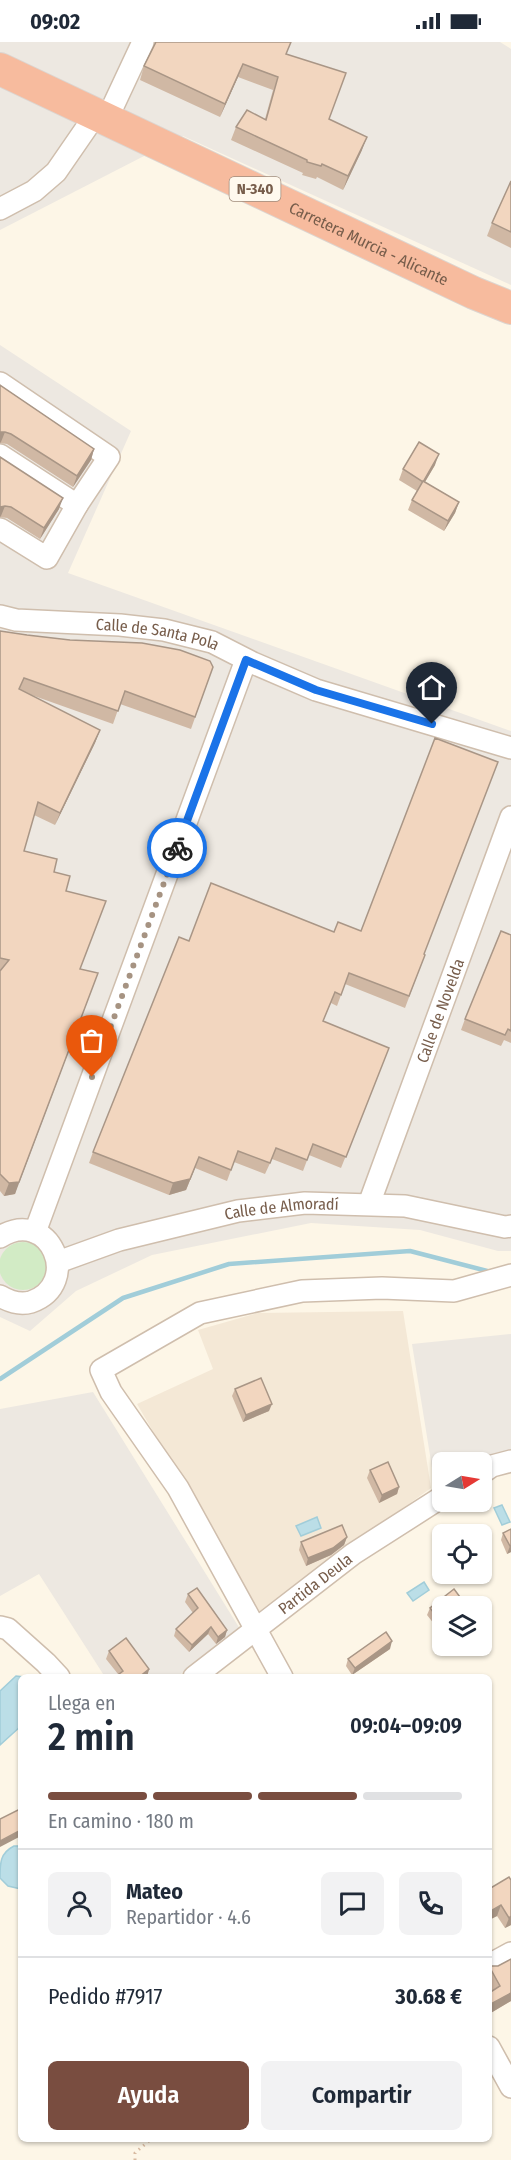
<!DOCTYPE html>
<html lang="es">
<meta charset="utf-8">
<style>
:root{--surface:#fff;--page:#f2f2f3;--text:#1f2937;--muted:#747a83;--line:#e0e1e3;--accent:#794d40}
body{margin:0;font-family:"Fira Sans Condensed",sans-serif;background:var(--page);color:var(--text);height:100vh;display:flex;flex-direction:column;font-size:22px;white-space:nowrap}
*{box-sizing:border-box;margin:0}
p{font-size:20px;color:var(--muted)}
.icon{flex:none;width:33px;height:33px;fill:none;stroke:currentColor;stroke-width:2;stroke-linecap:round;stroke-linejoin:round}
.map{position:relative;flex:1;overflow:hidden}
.side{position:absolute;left:18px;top:1632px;width:474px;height:468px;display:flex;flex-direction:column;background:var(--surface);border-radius:9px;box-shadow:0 2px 4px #0004}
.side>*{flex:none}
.needle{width:39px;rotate:79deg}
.controls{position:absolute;left:432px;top:1410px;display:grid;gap:12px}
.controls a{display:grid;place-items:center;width:60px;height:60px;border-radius:9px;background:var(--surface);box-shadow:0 2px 4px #0004;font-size:30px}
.pin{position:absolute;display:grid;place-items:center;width:51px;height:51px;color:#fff;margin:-62px -26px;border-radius:50% 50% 50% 0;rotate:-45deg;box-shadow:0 0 6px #0007}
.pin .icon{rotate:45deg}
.courier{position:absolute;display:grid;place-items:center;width:60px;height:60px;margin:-30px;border:4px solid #1a73e8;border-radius:50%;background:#fff;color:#222;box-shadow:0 2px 8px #0007}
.overview em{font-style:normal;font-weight:600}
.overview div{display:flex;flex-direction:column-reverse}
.overview{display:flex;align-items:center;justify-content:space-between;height:102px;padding:0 30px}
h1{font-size:39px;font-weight:600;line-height:45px}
.bar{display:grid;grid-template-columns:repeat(4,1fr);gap:9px 6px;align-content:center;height:72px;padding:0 30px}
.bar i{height:8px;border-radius:4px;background:var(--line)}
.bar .current{background:var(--accent)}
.bar p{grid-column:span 4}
.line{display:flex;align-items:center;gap:15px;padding:0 30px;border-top:2px solid var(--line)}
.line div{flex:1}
.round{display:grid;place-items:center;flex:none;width:63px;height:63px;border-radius:9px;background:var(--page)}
.action{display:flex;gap:12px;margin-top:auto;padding:12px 30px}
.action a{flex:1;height:69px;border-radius:9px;background:var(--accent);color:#fff;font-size:24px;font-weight:600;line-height:69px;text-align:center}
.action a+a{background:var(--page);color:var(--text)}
.status{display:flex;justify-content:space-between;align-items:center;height:42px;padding:0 30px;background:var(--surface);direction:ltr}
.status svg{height:16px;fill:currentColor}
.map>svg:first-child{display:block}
.residential{fill:#f4e8d6}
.industrial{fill:#ede8e1}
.green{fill:#d2ebc5}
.water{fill:#bbdee7;stroke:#a1cdd9;stroke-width:1.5}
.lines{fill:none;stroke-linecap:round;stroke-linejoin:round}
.stream{stroke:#a1cdd9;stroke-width:4.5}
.minor-casing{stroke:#cfbead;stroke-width:24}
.highway-casing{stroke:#dcd5d0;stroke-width:34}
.path{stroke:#d8baa1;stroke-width:3;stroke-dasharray:1.5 4.5;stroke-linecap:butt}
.minor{stroke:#fff;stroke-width:21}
.highway{stroke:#f7bb9e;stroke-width:32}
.wall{fill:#d0b8a4}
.shaded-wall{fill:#a99686}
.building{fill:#f2d6bf;stroke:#a99686;stroke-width:1.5}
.done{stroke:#a69382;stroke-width:6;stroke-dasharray:0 10.8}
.route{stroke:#1a73e8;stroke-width:8}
.labels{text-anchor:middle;stroke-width:4.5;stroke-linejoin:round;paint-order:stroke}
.shield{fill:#fff9ee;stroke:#a08c7c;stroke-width:1.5}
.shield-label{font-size:15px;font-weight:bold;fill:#775d4b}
.street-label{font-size:16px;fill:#775d4b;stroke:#fff9ee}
</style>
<div class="status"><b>09:02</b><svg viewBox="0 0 49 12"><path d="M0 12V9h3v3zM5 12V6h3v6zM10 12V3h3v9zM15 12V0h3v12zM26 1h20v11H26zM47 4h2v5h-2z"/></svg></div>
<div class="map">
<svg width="511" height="2118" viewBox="0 0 511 2118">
<rect width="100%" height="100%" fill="#fdf6e7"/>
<polygon class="residential" points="403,1269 431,1446 259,1570 137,1362 213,1327 198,1288 258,1271"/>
<g class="industrial">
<polygon points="0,0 500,0 511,7 511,243 183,94 0,188"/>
<polygon points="0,303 131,389 68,531 511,689 511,1209 498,1209 420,1188 311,1181 152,1213 76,1249 30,1289 0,1275"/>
<polygon points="511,1292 511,1407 478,1420 442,1420 442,1435 434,1438 412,1302"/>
<polygon points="93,1350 240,1587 177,1635 105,1635 39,1532 0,1554 0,1367"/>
</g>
<circle class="green" cx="23" cy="1224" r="24"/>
<g class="water">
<polygon points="502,1463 510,1480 502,1483 494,1466"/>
<polygon points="317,1475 321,1486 301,1494 296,1484"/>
<polygon points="424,1540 429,1548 413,1559 407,1551"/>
<polygon points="16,1634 24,1635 21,1635 21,1684 0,1703 0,1649"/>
<path d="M14 1804H21V1847L8 1844 0 1836C0 1821 0 1811 14 1804Z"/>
</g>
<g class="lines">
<polyline class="stream" points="0,1337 123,1256 229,1222 410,1209 491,1230"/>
<defs>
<g id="minor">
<polyline points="107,77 143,0"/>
<polyline points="0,167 34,149 56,130 96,72"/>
<polyline points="0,341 109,415 77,463 47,516 0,487"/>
<polyline points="0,413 77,463"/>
<path id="s1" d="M0 574 16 578 120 583 164 588 212 600 253 621 316 648 511 706"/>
<path id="s2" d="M369 1162 511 775"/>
<polyline points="35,1190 246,618"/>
<path d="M0 1195C50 1164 83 1242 31 1260 20 1263 10 1260 0 1254"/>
<path id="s3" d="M58 1220 119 1198 238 1169 305 1161 405 1164 505 1185 511 1184"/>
<polyline points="482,1431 492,1424 511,1419"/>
<polyline points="0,1585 8,1587 46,1621 59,1635"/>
<path id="s4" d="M194 1635 353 1512 442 1455"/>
<polyline points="282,1635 178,1446 111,1350 101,1328 200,1271 302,1249 382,1246 454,1249 511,1233"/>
<polyline points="489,1923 511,1911"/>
<polyline points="489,2005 511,2045"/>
</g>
<g id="highway">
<path id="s5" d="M0 27 474 251 511 266"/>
</g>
</defs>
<use href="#minor" class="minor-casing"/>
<use href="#highway" class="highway-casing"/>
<polyline class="path" points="135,2118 135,2111 151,2097"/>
<use href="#minor" class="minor"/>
<use href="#highway" class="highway"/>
</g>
<g class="wall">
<polygon points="286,12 329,77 362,108 343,148 317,135 316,137 302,133 303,131 231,98 236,85 265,77 273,48 238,35 220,75 140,38 144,24"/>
<polygon points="511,139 511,206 487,194 492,181"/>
<polygon points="0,343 94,407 91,418 73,445 7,402 0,401"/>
<polygon points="0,415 59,467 40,497 7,476 0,475"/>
<polygon points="435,423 425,440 459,460 455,471 444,489 408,468 412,458 417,449 399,438 403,427"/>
<polygon points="0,589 213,625 191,687 120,662 113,682 23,650 100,688 95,701 55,783 34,773 24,809 54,830 66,849 81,927 15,1152 4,1154 0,1149"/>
<polygon points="334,890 425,913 405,966 345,942 337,964 331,961 323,979 389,1006 341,1126 309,1113 303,1129 272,1117 265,1132 234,1120 227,1139 195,1126 186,1148 169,1153 89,1121 93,1110 189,899"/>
<polygon points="511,893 511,1001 504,998 501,1004 461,988 465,977"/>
<polygon points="235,1347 269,1369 243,1380 232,1354"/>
<polygon points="370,1428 399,1445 397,1452 379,1461 367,1436"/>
<polygon points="511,1487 511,1510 507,1512 501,1498 503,1491"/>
<polygon points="347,1495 344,1503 331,1513 306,1524 299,1508 301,1500"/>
<polygon points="442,1511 442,1532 452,1532 445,1536 436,1521 438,1514"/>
<polygon points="188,1552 227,1588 225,1595 216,1602 208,1592 189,1610 174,1594 176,1587 193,1571 185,1560"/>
<polygon points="463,1559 461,1564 442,1564 442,1592 427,1573 430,1566"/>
<polygon points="390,1607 352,1633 346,1624 348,1617"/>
<polygon points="109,1609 149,1627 147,1635 118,1632 106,1617"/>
<polygon points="509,1835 511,1883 505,1886 497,1874 489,1878 489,1847"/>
<polygon points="511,1917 511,1959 489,1972 489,1951 492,1949 489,1943 489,1924 498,1924"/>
</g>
<g class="shaded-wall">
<polygon points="243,22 238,35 220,75 225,62"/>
<polygon points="367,95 362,108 343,148 348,134"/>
<polygon points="0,390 5,390 1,400 0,401"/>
<polygon points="94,407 91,418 73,445 77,434"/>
<polygon points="439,412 435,423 419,450 423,440"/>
<polygon points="63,456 59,467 40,497 44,486"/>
<polygon points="459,460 455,471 444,489 448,479"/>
<polygon points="5,464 1,474 0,475 0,465"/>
<polygon points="100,688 95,701 55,783 60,771"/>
<polygon points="98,931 15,1152 4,1154 9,1141"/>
<polygon points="195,1126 186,1148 169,1153 173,1141"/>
<polygon points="272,1362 269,1369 243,1380 246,1373"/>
<polygon points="399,1445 397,1452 379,1461 382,1453"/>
<polygon points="347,1495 344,1503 331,1513 306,1524 308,1516"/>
<polygon points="510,1504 511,1504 511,1510 507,1512"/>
<polygon points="447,1532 452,1532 445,1536"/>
<polygon points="211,1585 208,1592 189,1610 192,1603"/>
<polygon points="227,1588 225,1595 216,1602 218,1595"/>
<polygon points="392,1599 390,1607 352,1633 355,1626"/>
<polygon points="149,1627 147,1635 139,1635"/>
<polygon points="21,1788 21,1794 0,1805 0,1799"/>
<polygon points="501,1863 497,1874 489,1878 489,1870"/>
<polygon points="511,1874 511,1883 505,1886 509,1876"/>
<polygon points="511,1951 511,1959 489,1972 489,1963"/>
</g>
<g class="building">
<polygon points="156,0 291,0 286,12 346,31 329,77 367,95 348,134 322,122 321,124 307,120 307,118 236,85 247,68 266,78 278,35 243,22 225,62 144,24"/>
<polygon points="511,139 511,190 492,181"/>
<polygon points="0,343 94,407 77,434 11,392 5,390 0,390"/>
<polygon points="419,400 439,412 423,440 403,427"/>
<polygon points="0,415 63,456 44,486 11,465 5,464 0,465"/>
<polygon points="423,439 459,460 448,479 412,458"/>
<polygon points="0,589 27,593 70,598 142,601 180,608 210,619 213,625 195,675 125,649 118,669 24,636 19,647 100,688 60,771 38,760 24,809 57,817 54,830 70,834 66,849 106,859 80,927 98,931 19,1140 9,1141 0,1132 0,929 9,918 0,916"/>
<polygon points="435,696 498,720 424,912 425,913 409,954 349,931 341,953 335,950 323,979 389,1006 346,1115 313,1102 307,1118 276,1106 270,1121 238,1109 231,1128 199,1115 190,1137 173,1141 93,1110 179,895 189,899 211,841 334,890 338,880 361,889"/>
<polygon points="501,889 511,893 511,989 508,987 505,993 465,977"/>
<polygon points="261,1336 272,1362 246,1373 235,1347"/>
<polygon points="388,1420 399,1445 382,1453 370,1428"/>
<polygon points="342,1483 347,1495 333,1506 308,1516 301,1500"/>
<polygon points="511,1487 511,1504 510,1504 503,1491"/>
<polygon points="442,1511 442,1520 438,1514"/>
<polygon points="197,1546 227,1588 218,1595 211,1585 192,1603 176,1587 198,1566 188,1552"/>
<polygon points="454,1547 463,1559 456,1564 442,1564 442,1582 430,1566"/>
<polygon points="386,1590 392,1599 355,1626 348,1617"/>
<polygon points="126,1596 149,1627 139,1635 115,1635 123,1629 109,1609"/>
<polygon points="20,1767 21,1769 21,1788 0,1799 0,1777"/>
<polygon points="509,1835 511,1838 511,1874 509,1876 501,1863 489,1870 489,1847"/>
<polygon points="511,1917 511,1951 489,1963 489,1951 500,1944 489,1924 498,1924"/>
</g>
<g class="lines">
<polyline class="done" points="92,1035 177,806"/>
<polyline class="route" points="177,806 246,618 316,648 432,682"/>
</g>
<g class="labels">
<rect class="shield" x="229.5" y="135" width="51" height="24" rx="4.5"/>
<g class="shield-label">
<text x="255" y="152">N-340</text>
</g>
<g class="street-label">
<text dy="6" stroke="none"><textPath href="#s5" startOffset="408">Carretera Murcia - Alicante</textPath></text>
<text dy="6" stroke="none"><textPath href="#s1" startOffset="159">Calle de Santa Pola</textPath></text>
<text dy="6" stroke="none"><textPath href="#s2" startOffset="206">Calle de Novelda</textPath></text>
<text dy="6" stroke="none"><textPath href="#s3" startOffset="231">Calle de Almoradí</textPath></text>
<text dy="6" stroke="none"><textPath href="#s4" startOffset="153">Partida Deula</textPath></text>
</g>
</g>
</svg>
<div class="controls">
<a><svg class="needle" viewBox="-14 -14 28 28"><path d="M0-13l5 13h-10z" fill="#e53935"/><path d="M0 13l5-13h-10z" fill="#747a83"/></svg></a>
<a><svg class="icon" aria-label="locate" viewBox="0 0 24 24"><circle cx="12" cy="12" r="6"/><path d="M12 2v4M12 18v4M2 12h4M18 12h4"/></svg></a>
<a><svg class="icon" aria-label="layers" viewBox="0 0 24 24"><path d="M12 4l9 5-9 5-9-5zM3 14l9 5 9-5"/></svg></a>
</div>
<div class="pin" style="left:92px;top:1035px;background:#ea580c"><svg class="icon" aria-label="bag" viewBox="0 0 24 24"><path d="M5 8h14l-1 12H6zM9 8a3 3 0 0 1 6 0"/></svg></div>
<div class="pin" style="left:432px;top:682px;background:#1f2937"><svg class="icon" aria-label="home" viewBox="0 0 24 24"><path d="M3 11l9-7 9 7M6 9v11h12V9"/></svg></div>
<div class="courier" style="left:177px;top:806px"><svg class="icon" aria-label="bike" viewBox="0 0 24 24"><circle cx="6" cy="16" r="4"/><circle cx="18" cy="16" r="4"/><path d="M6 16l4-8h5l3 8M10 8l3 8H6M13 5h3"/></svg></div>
<section class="side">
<div class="overview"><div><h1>2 min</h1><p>Llega en</p></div><em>09:04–09:09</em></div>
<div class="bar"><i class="current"></i><i class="current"></i><i class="current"></i><i></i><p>En camino · 180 m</p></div>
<div class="line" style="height:108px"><a class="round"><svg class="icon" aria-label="person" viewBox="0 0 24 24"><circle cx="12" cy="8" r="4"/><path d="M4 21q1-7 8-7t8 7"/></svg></a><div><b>Mateo</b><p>Repartidor · 4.6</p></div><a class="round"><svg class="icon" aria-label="chat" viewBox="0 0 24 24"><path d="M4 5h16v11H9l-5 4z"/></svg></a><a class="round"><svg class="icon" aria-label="phone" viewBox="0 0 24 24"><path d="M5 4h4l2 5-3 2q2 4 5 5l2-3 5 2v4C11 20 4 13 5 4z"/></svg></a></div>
<div class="line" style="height:78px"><div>Pedido #7917</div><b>30.68 €</b></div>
<div class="action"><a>Ayuda</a><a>Compartir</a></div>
</section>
</div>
